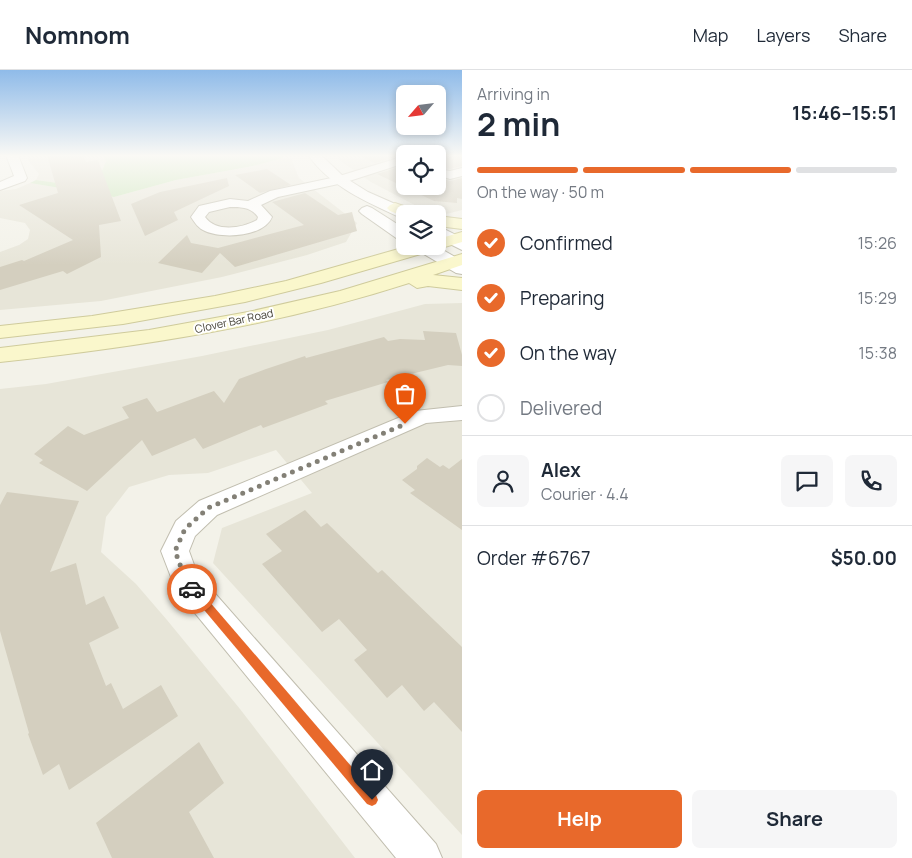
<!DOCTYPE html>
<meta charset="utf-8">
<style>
:root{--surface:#fff;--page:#f6f6f7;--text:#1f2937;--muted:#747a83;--line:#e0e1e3;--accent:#e8692b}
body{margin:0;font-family:Manrope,sans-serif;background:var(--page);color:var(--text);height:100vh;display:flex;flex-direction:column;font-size:19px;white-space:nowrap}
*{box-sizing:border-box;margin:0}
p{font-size:16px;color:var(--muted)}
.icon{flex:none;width:28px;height:28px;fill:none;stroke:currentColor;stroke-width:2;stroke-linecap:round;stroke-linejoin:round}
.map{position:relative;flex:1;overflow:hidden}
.sheet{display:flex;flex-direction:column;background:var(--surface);width:450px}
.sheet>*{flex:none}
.needle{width:32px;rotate:242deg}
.buttons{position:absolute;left:396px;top:15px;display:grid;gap:10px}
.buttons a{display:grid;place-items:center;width:50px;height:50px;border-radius:8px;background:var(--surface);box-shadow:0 2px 8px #0003;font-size:25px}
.pin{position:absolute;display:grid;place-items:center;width:42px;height:42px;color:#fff;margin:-51px -21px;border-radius:50% 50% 50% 0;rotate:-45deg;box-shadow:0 0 5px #0007}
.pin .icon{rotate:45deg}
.courier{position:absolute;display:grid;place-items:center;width:50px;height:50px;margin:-25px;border:4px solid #e8692b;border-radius:50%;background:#fff;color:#222;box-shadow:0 1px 6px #0007}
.summary em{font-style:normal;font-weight:700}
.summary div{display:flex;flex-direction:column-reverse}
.summary{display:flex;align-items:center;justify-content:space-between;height:85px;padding:0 15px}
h1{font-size:32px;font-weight:700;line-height:38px}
.bar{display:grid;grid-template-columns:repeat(4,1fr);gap:8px 5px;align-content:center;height:60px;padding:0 15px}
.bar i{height:6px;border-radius:4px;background:var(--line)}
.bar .on{background:var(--accent)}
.bar p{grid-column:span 4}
.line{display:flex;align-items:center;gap:12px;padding:0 15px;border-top:1px solid var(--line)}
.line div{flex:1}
.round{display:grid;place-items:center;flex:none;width:52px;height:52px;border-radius:8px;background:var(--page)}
ol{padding:0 15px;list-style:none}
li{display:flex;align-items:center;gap:15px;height:55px}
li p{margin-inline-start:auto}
li .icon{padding:5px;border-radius:50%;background:var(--accent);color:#fff;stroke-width:4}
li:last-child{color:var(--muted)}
li i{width:28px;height:28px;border:2px solid var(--line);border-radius:50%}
.cta{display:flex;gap:10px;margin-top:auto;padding:10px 15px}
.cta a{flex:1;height:58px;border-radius:8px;background:var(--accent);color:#fff;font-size:20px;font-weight:700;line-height:58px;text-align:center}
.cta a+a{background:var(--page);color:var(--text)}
header{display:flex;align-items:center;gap:30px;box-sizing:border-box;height:70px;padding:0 25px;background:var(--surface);border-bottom:1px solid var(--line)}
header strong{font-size:24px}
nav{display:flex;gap:28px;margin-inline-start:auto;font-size:18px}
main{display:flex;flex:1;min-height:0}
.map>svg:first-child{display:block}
.residential{fill:#e7e5d8}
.green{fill:#c7e4b5}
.building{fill:#d4cfbf}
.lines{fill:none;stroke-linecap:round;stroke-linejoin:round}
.minor-casing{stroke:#c1beaf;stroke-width:2}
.tertiary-casing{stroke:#c1beaf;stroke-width:2}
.secondary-casing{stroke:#cfcb9c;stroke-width:2}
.minor{fill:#fff;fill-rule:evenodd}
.tertiary{fill:#fff;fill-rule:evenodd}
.secondary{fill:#faf7cc;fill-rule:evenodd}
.route{fill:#e8692b}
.done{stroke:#838076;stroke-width:5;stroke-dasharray:0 9}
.labels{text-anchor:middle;stroke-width:4;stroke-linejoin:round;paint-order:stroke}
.far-street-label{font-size:11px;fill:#464338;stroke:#fff}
</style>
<header>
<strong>Nomnom</strong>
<nav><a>Map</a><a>Layers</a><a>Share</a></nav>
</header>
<main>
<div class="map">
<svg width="462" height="788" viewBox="0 0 462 788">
<rect width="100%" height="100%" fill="#f3f2e9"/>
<g class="residential">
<polygon points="28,85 102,85 106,91 95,118 36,110 39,104 28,90"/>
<polygon points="335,85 405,85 405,116 438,116 438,85 462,85 462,140 442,145 424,140 371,112 342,92"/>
<polygon points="290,86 299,108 357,153 346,172 307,185 222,207 101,231 0,240 0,182 19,175 28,169 30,160 25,153 0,148 0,121 16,119 30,113 114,127 176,110 253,96"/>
<polygon points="462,233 462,765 213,493 222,458 312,423 276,380 208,403 169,405 129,417 106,447 101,482 136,514 167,550 240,639 355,788 0,788 0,319 46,314 202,286 328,260 425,234"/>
</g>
<polygon class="green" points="102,85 282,85 283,88 253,96 176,110 114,127 30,113 36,110 95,118 106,91"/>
<g class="building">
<polygon points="47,85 83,85 86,92 98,90 121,151 99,155 101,187 67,204 63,201 0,220 0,197 22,190 24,191 73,170 19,135 58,123"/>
<polygon points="357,85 402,85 375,93"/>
<polygon points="438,85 462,85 462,96 450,99 438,97"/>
<polygon points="405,95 405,116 438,116 438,107 450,111 462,108 462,129 457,128 457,133 434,131 377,104"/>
<polygon points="267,99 291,115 260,123 235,105"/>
<polygon points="227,108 229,116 174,142 178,150 145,166 131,134 160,122"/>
<polygon points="305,123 338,145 352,142 357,161 235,197 220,183 202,203 158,193 187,165 191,173 218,178 304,155 272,132"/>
<polygon points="423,261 456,263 462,285 462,296 448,295 386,310 388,312 325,331 328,334 263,358 261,355 203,379 195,368 152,386 142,370 87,421 39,393 43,390 34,384 68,356 84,365 129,348 122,337 147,328 157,342 214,321 224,333 239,309 266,299 305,286 306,288 384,267 388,271 400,269 425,270"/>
<polygon points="427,388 440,397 443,395 449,399 462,389 462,460 410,423 415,420 402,410 417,399 417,396"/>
<polygon points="7,422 79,431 50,502 76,493 86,535 104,526 119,558 89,573 106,616 111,613 123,639 161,615 178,646 69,720 59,694 43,705 28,664 29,663 0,561 0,435"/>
<polygon points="305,440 321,457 327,453 378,503 382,500 462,577 462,662 434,632 424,641 402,615 387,628 354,590 367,580 339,549 322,562 262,494 282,481 266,464"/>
<polygon points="199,672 224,713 189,742 214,788 112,788 96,753"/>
</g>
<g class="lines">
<defs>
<g id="minor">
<polygon points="6,85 18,85 27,108 25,111 0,120 0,112 14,106"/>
<path d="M405 86V93L343 113 278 127 261 135 272 147C264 167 222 169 205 161 198 158 195 153 191 147L199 136 230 129 248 131 270 121 336 107ZM230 137C241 137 251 137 258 147L257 150C242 158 217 163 205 147L209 142Z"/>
<polygon points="462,98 462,106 450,109 438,105 438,99 450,101"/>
<polygon points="462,336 462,350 426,353 217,445 195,466 189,481 197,503 436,774 442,788 396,788 176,520 161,481 176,451 199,431 415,341"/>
</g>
<g id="tertiary">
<path d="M308 85H321L344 107 368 122 411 141 413 144H405V149L399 147C365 131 331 117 308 85Z"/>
<polygon points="367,136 372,138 405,159 405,171 399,170 362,144 359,141 362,138"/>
<polygon points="438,156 462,168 462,180 438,168"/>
<polygon points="415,176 436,176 462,191 462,204 456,203 417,180"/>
</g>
<g id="secondary">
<polygon points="395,133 418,141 420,144 405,144 405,147 390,141 387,138 390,135"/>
<polygon points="438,146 462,149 462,159 438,156"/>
<polygon points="462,162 462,172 321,213 245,232 123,254 0,268 0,256 92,246 215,226 286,211 409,176 438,176 438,169"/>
<path d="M462 184V195L433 205 462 208V220L428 216 417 218 409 213C276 256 138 277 0 292V278L149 260 248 242 340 221Z"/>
</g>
</defs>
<use href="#minor" class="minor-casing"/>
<use href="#tertiary" class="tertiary-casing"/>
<use href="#secondary" class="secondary-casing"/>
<use href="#minor" class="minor"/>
<use href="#tertiary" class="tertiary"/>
<use href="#secondary" class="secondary"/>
</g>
<linearGradient id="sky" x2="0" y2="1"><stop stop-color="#8fbbe9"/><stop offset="0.44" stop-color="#faf9f5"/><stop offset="1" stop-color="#faf9f5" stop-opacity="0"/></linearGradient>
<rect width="462" height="195" fill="url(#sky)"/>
<polygon class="route" points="192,514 196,516 376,725 378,730 376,734 372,736 367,734 189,522 189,516"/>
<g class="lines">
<polyline class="done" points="192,519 186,511 175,481 185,459 208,438 405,354"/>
</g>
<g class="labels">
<g class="far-street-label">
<text transform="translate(234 251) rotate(-12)" y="4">Clover Bar Road</text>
</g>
</g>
</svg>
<div class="buttons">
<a><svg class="needle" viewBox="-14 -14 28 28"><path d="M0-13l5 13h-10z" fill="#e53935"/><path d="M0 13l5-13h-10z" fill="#747a83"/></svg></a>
<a><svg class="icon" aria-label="locate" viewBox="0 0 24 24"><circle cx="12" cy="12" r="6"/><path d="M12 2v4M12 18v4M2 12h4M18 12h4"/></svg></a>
<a><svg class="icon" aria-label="layers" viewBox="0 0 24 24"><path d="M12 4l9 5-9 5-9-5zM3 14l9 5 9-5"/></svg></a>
</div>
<div class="pin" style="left:405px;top:354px;background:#ea580c"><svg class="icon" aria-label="bag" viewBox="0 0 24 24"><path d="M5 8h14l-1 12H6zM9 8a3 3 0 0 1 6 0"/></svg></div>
<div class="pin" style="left:372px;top:730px;background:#1f2937"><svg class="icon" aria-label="home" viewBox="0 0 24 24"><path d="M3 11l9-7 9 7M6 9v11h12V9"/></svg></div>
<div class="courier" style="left:192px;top:519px"><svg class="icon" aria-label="car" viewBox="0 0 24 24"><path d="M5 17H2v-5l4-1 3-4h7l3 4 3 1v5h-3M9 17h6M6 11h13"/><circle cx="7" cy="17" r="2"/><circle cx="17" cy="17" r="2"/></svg></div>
</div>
<section class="sheet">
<div class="summary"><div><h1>2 min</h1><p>Arriving in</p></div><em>15:46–15:51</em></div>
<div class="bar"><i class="on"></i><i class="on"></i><i class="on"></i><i></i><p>On the way · 50 m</p></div>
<ol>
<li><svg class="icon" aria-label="check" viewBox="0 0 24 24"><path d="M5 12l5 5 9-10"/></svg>Confirmed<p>15:26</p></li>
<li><svg class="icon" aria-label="check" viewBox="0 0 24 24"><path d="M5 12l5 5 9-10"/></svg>Preparing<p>15:29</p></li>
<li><svg class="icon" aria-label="check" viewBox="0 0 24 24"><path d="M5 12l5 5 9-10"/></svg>On the way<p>15:38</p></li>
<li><i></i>Delivered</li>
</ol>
<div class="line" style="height:90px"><a class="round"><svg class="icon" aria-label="person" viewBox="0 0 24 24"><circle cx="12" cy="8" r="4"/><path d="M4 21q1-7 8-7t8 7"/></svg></a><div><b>Alex</b><p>Courier · 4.4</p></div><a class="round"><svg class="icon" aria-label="chat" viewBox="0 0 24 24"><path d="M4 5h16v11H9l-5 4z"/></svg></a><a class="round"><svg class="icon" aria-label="phone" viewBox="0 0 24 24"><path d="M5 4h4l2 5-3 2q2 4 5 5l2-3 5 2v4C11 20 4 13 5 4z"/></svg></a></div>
<div class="line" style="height:65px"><div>Order #6767</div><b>$50.00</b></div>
<div class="cta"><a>Help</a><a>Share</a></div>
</section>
</main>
